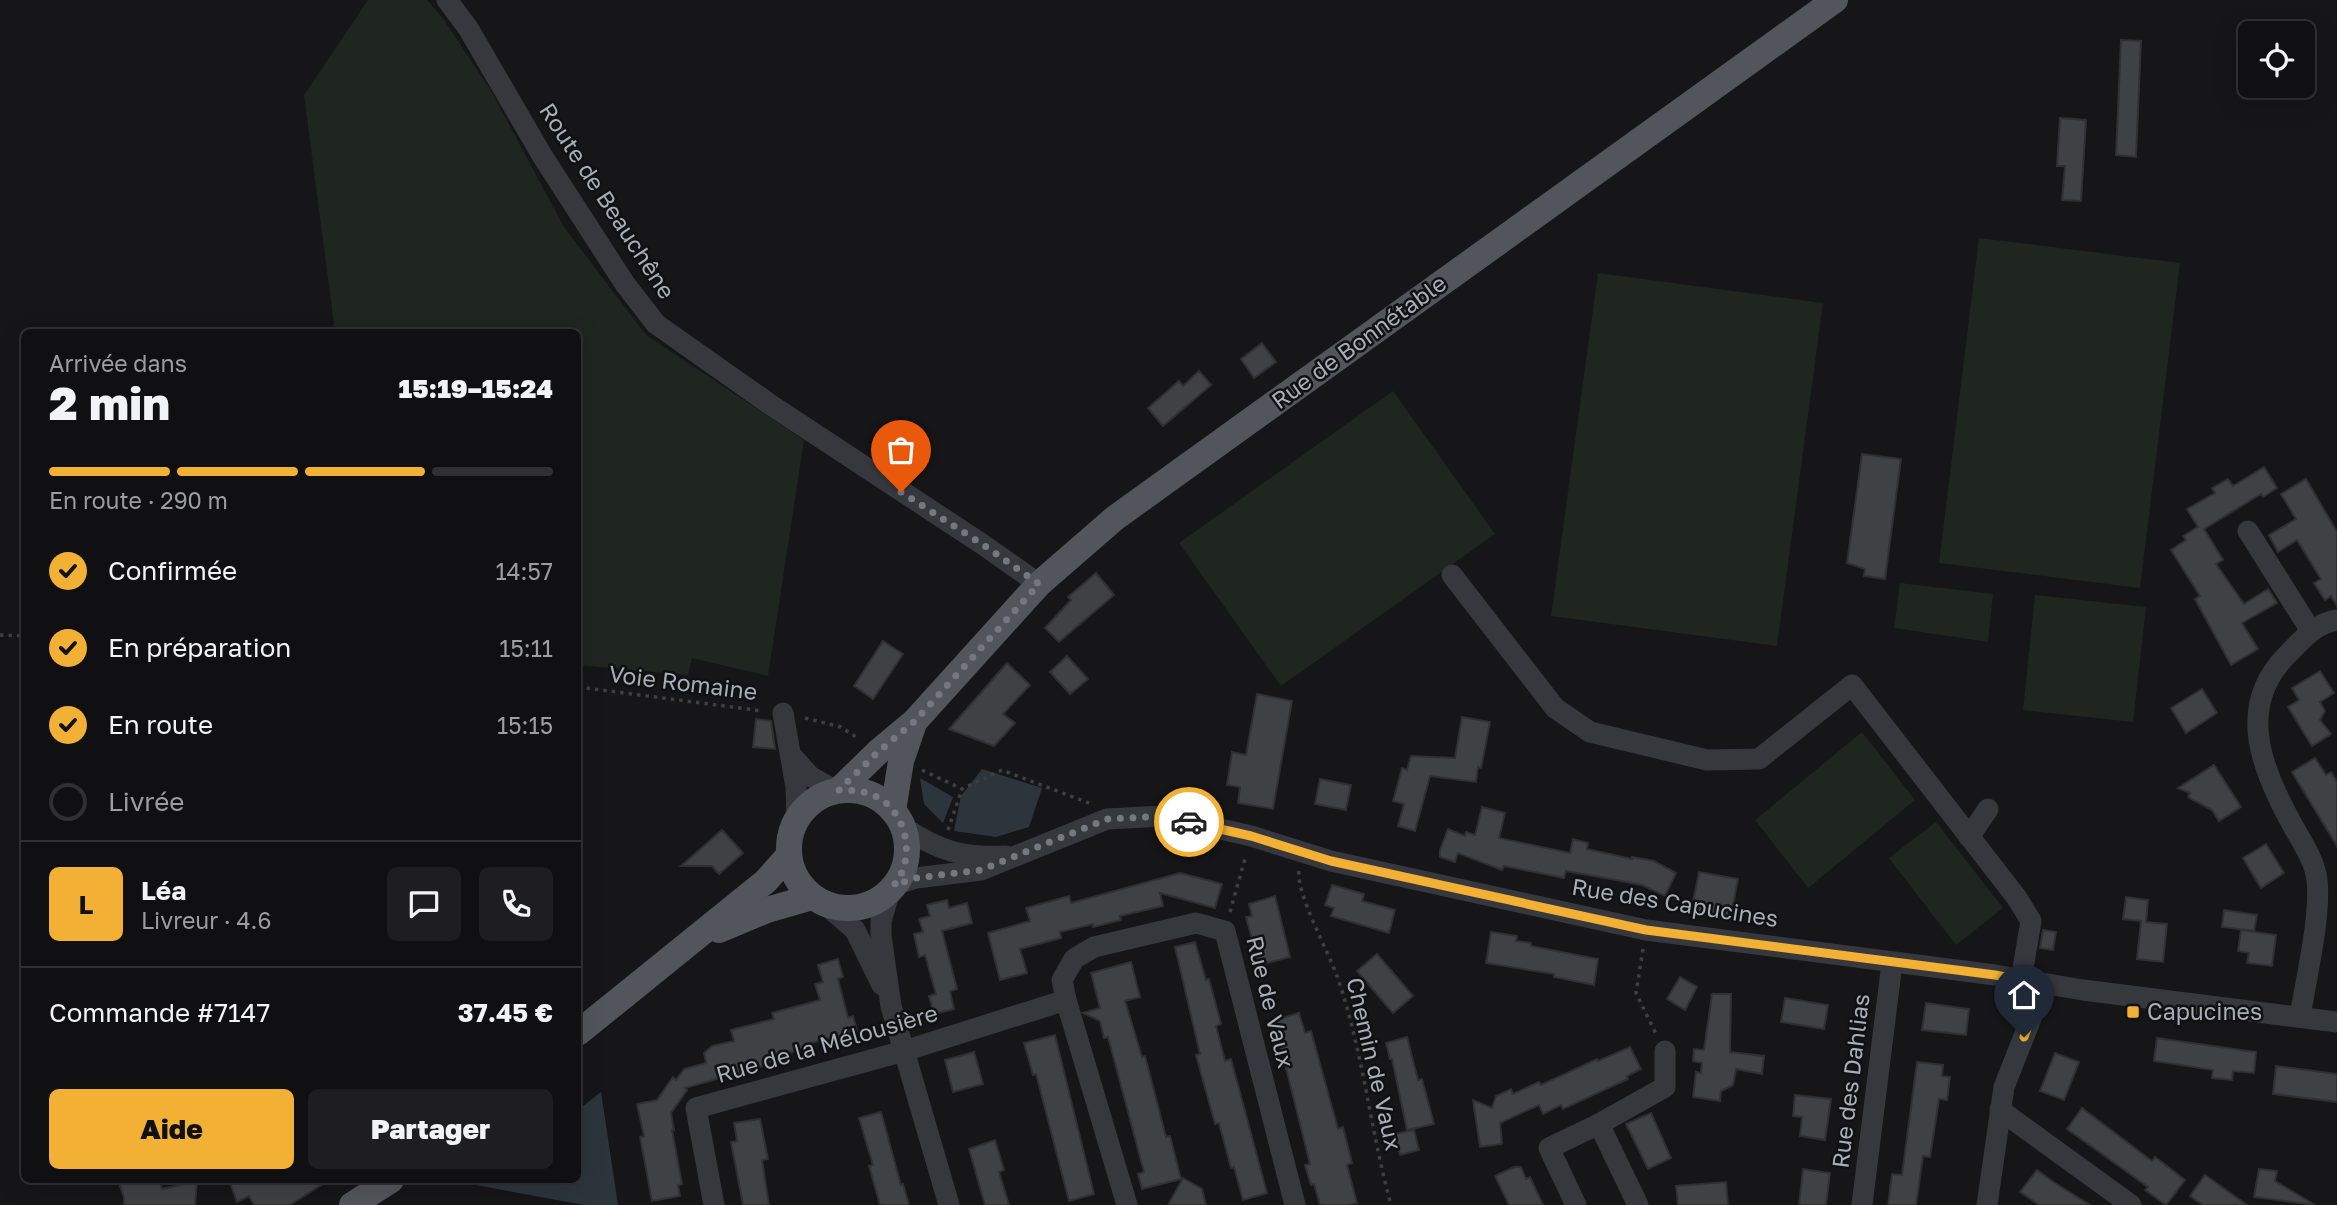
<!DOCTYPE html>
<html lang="fr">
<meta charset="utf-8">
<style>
:root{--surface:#101012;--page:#1e1e20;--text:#f1f3f6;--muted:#9c9d9f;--line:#303032;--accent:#f2b134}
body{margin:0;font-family:"Golos Text",sans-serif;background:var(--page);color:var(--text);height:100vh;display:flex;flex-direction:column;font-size:26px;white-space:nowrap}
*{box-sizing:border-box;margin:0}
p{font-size:23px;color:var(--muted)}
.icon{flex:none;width:38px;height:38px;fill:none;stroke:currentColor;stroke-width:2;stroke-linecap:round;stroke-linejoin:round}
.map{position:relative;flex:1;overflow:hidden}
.side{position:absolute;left:21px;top:329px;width:560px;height:854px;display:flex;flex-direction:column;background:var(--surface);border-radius:10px;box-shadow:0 7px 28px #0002,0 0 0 2px var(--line)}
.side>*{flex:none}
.tools{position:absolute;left:2238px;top:21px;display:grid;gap:14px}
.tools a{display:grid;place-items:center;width:77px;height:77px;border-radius:10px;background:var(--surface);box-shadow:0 7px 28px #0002,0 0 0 2px var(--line);font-size:35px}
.pin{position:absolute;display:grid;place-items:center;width:60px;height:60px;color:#fff;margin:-72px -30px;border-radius:50% 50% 50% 0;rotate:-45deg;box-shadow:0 0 7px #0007}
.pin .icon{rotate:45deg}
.courier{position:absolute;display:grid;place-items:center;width:70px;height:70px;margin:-35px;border:5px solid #f2b134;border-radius:50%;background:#fff;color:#222;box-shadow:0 2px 9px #0007}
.head em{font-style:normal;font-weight:800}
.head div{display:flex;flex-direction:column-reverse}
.head{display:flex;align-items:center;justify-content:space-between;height:119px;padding:0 28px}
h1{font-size:46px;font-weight:800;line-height:52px}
.bar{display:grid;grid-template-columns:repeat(4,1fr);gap:10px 7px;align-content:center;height:84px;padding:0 28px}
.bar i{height:9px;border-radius:5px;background:var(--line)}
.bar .current{background:var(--accent)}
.bar p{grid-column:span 4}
.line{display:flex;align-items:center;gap:18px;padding:0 28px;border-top:2px solid var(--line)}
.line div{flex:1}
.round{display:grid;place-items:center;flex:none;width:74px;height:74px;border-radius:10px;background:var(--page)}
ol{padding:0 28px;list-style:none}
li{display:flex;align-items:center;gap:21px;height:77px}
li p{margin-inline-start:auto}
li .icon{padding:7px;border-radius:50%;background:var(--accent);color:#111;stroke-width:4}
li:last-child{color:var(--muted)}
li i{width:38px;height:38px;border:4px solid var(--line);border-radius:50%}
.cta{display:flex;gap:14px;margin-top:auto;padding:14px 28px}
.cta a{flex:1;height:80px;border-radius:10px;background:var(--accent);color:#111;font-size:28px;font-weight:800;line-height:80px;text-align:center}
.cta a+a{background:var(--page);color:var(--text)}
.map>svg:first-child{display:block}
.green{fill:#1e261f}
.water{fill:#2c353c}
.building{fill:#404145;stroke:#303034;stroke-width:2}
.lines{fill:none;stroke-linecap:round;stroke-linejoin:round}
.path{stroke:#3d3f44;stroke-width:3.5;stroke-dasharray:3.5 5;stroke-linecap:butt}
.minor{stroke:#37383d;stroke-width:21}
.major{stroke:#53555c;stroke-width:26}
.done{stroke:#757880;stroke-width:7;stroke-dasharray:0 12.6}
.route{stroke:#f2b134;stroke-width:9}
.poi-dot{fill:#f2b134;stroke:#111113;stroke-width:2.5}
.labels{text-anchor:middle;stroke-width:5;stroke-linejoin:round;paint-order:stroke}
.street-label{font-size:23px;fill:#a8adb8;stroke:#111113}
.poi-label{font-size:23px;fill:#a8adb8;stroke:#111113;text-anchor:start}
</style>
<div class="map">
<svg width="2337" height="1205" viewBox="0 0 2337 1205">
<rect width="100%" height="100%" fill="#161618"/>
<g class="green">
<polygon points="368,0 427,0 442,17 490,89 564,227 646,335 804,440 768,676 692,658 688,675 578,665 578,332 335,332 304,95"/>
<polygon points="1979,238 2180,263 2140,588 1939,563"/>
<polygon points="1598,273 1823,303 1777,646 1551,616"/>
<polygon points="1393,391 1495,534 1281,686 1179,543"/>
<polygon points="1900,583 1993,594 1988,642 1894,628"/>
<polygon points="2035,595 2146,607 2133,722 2023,710"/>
<polygon points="1862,732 1915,800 1808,888 1755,820"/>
<polygon points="1936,822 2003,908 1956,945 1889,858"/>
</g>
<g class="water">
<polygon points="982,769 1042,788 1029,827 996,837 954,831 961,796"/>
<polygon points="920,778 953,797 943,823 924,804"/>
<polygon points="601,1092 618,1205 584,1205 476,1185 483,1180 578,1180 578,1110"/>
</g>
<g class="building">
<polygon points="2121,40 2141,41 2136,157 2116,155"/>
<polygon points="2060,118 2086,120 2081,201 2062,200 2065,166 2057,166"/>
<polygon points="1262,343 1276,362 1254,378 1241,359"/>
<polygon points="1199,371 1211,385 1163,426 1148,408 1179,381 1183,386"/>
<polygon points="1862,454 1901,459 1885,579 1864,576 1865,569 1847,563"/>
<polygon points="2264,467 2277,488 2263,497 2261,494 2204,529 2223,560 2216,564 2244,604 2268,589 2277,603 2242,623 2258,649 2231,665 2195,599 2200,596 2171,550 2186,540 2183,536 2198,527 2187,509 2215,493 2212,488 2228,479 2233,486"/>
<polygon points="2306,479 2337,532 2337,606 2331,596 2325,600 2314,583 2321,579 2297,540 2278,552 2269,535 2296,519 2281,494"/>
<polygon points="1096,573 1114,595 1059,642 1045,628 1071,600 1068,597"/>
<polygon points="883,641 903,654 873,699 854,686"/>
<polygon points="1067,656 1088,679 1070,694 1050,672"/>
<polygon points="1007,663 1030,685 1003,714 1015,723 994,746 949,729"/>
<polygon points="2320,671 2334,693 2320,702 2325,711 2320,720 2331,734 2312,746 2288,707 2299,700 2292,688"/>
<polygon points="2202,689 2217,713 2186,733 2171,708"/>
<polygon points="1257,694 1292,701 1273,809 1238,803 1240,787 1227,785 1232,752 1246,755"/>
<polygon points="1462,717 1490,722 1481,768 1478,767 1476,782 1430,776 1415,831 1398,826 1404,804 1393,801 1402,768 1407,770 1411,756 1455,758"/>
<polygon points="756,719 771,721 775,749 753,747"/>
<polygon points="2315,758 2326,775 2331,772 2337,782 2337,846 2292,772"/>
<polygon points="2214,765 2241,807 2219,821 2212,810 2188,797 2190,793 2178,788"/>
<polygon points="1320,779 1351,785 1346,810 1315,804"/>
<polygon points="1482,807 1505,813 1499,838 1570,853 1573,839 1588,843 1587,849 1632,859 1632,857 1654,861 1676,873 1665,896 1642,885 1616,880 1566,871 1564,878 1504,866 1502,870 1458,853 1455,862 1440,857 1440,850 1448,829 1465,836 1466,832 1475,835"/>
<polygon points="722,830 743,853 719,874 712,866 681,866"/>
<polygon points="2266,844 2284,873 2261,888 2243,858"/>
<polygon points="1699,872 1738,879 1730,920 1691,912"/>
<polygon points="1180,873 1222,884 1215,908 1160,893 1163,906 1120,916 1121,920 1093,927 1093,924 1060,932 1061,938 1020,949 1027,973 1000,980 988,933 1030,921 1026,908 1069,896 1071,903"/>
<polygon points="1332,885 1364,894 1362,901 1395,910 1389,933 1331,916 1334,908 1325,905"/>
<polygon points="1275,896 1290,957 1259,965 1246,917 1252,916 1249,904"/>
<polygon points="2126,897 2148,900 2146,922 2167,924 2163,962 2137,959 2141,921 2123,919"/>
<polygon points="947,900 949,908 967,903 972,923 942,931 957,989 950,991 954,1009 934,1014 929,996 936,994 925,955 919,957 914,934 923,932 919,919 930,916 927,905"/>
<polygon points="2224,910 2257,915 2254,931 2222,927"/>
<polygon points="2043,930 2056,932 2053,950 2040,948"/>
<polygon points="2241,930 2276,935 2272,966 2247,963 2249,953 2238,951"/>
<polygon points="1491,932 1517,936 1516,941 1531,943 1531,946 1598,959 1594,985 1554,977 1554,974 1486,963"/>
<polygon points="1195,942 1206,980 1209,979 1221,1024 1216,1026 1225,1061 1231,1059 1267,1193 1243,1200 1234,1167 1231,1168 1219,1123 1215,1124 1196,1055 1200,1054 1175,947"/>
<polygon points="1377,954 1413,996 1393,1013 1357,971"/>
<polygon points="838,959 843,977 838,979 848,1018 853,1016 858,1034 838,1040 837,1036 804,1045 804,1049 773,1057 774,1060 763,1063 763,1066 685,1088 687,1090 671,1113 674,1130 672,1130 682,1184 678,1185 680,1196 652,1201 640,1137 644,1136 637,1104 657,1100 673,1077 676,1080 684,1069 706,1063 704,1053 712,1046 734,1041 731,1030 774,1019 772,1013 820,1000 815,984 823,982 818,965"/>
<polygon points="1131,962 1140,997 1125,1001 1142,1057 1145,1056 1166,1137 1170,1136 1181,1179 1142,1189 1138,1174 1144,1172 1108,1037 1104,1038 1100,1021 1083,1013 1100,1008 1091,973"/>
<polygon points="1680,977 1697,987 1685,1010 1667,999"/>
<polygon points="1712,994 1731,994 1730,1052 1764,1056 1762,1074 1736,1069 1733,1085 1721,1091 1720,1101 1693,1097 1696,1072 1701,1073 1702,1063 1693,1061 1694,1049 1704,1050"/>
<polygon points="1785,998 1828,1005 1824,1029 1781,1022"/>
<polygon points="1926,1003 1969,1009 1966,1035 1922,1030"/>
<polygon points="1299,1013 1305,1033 1311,1031 1338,1129 1343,1127 1352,1163 1347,1165 1357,1203 1348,1205 1320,1205 1314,1184 1311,1185 1305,1165 1310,1164 1274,1020"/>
<polygon points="1055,1035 1094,1194 1069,1201 1036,1074 1033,1075 1024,1043"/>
<polygon points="1407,1037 1418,1080 1422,1079 1434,1124 1407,1130 1392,1059 1390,1059 1386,1043"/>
<polygon points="2157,1038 2256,1052 2254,1073 2233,1071 2232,1080 2212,1078 2213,1070 2154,1061"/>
<polygon points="1630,1047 1641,1069 1627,1076 1628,1079 1563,1109 1561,1105 1543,1114 1539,1105 1500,1123 1502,1144 1480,1147 1473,1100 1492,1108 1496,1096 1511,1089 1513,1094 1539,1082 1541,1085 1597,1059 1598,1061"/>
<polygon points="974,1052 983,1084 953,1092 945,1060"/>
<polygon points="2055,1053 2079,1062 2064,1100 2040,1091"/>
<polygon points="1917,1062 1943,1065 1942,1076 1950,1077 1947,1100 1939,1099 1930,1157 1923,1156 1916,1205 1888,1205 1892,1174 1902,1175"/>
<polygon points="2276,1066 2337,1074 2337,1102 2273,1094"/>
<polygon points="1795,1095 1831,1099 1825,1140 1800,1136 1802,1117 1793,1116"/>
<polygon points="2082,1108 2152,1161 2155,1157 2185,1180 2166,1205 2145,1190 2148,1187 2067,1129"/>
<polygon points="881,1112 901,1185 903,1184 909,1205 880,1205 869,1166 873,1165 859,1118"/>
<polygon points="1651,1113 1671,1158 1648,1169 1626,1124"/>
<polygon points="760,1119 768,1159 762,1160 769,1205 743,1205 731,1142 737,1141 734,1123"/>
<polygon points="1414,1130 1419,1150 1400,1155 1395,1134"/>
<polygon points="995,1140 1004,1170 999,1172 1009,1205 985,1205 969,1149"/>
<polygon points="1514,1167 1521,1167 1526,1179 1530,1177 1543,1205 1509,1205 1495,1176"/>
<polygon points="1803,1169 1830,1173 1826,1205 1799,1205"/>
<polygon points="2259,1169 2277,1171 2275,1181 2315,1205 2254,1197"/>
<polygon points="2037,1170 2055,1183 2090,1205 2039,1205 2020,1192"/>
<polygon points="2205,1175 2247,1205 2203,1205 2190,1196"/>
<polygon points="1183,1178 1202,1189 1206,1205 1168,1205"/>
<polygon points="118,1180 160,1180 162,1189 197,1181 195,1205 124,1205 124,1198"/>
<polygon points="229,1180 329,1180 290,1205 254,1205 249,1196 237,1202"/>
<polygon points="1726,1182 1728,1205 1678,1205 1676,1186"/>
</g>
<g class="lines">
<g class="path">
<polyline points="0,635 24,636"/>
<polyline points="578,687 763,711"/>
<polyline points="805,718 841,727 859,739"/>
<polyline points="922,770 962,789 1002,770 1089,803"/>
<polyline points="948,830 962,789"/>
<path d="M1299 871C1296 893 1328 951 1337 976 1363 1050 1370 1129 1391 1205"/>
<polyline points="1230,912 1246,855"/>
<polyline points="1643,949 1636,993 1656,1034"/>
</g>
<g class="minor">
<polyline points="447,0 468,28 543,157 625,284 656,324 771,405 982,544 1039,584"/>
<polyline points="2248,531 2311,631"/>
<polyline points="1452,575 1555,708 1590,732 1707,760 1759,759 1852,685 2017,898 2031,921 2021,980"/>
<polyline points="783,713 796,787 797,818"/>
<polyline points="791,755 810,776 836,791"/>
<path d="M903 827C939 851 962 858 1006 856"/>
<polyline points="1969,837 1988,809"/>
<polyline points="894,885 916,878 981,870 1107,819 1164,816 1251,836 1331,861 1646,930 1995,975 2083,990 2337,1022"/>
<polyline points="890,891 881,921 881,936 891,1006 949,1205"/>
<polyline points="824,903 855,930 882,985"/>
<path d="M2300 1017C2306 978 2321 917 2317 880 2315 861 2302 842 2293 826 2263 772 2235 708 2286 656 2301 641 2315 623 2337 620"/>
<polyline points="2000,1110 2131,1205"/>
<polyline points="1599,1124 1665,1087 1665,1051"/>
<polyline points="714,1205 696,1108 904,1051 1066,1000"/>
<polyline points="1127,1205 1066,1000 1062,980 1074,959 1094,947 1196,923 1225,931 1295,1205"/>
<polyline points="1576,1205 1549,1148 1599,1124 1638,1205"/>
<polyline points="1862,1205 1892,963"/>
<polyline points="1987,1205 2004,1087 2034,1011 2038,983"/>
</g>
<g class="major">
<circle cx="848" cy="849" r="59"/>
<polyline points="839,790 878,752 915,721 1039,584 1115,518 1835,0"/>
<polyline points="893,811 901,761 914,723"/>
<polyline points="719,930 767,910 812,897"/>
<polyline points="578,1033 766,881 789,855"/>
<polyline points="352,1205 391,1180"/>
</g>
</g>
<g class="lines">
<path class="done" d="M901 492 982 544 1039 584 915 721 878 752 839 790C854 790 869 791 882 800 908 818 915 860 894 885L916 878 981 870 1107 819 1164 816 1189 822"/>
<polyline class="route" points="1189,822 1251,836 1331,861 1646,930 1995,975 2038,983 2034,1011 2024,1037"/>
</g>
<rect class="poi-dot" x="2126" y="1005" width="14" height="14" rx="3.5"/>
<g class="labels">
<g class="street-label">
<text transform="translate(607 201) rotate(57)" y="8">Route de Beauchêne</text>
<text transform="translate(1359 342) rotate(-36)" y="8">Rue de Bonnétable</text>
<text transform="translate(683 683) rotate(7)" y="8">Voie Romaine</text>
<text transform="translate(1675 903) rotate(9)" y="8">Rue des Capucines</text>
<text transform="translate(1270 1002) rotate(76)" y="8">Rue de Vaux</text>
<text transform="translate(827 1044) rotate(-16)" y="8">Rue de la Mélousière</text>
<text transform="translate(1374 1064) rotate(77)" y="8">Chemin de Vaux</text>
<text transform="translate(1851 1081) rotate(-83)" y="8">Rue des Dahlias</text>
</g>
<g class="poi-label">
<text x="2147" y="1020">Capucines</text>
</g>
</g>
</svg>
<div class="tools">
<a><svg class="icon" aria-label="locate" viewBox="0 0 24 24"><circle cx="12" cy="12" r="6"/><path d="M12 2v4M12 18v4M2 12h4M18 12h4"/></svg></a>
</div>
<div class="pin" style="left:901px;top:492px;background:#ea580c"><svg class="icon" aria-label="bag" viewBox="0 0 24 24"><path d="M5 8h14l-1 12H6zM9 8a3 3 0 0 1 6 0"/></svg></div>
<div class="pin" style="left:2024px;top:1037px;background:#1f2937"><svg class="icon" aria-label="home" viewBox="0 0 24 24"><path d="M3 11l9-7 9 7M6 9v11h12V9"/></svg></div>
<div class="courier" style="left:1189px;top:822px"><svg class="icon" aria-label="car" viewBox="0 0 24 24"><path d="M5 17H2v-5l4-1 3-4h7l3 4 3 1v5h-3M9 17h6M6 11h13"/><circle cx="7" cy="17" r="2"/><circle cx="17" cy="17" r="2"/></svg></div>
<section class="side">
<div class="head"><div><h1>2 min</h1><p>Arrivée dans</p></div><em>15:19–15:24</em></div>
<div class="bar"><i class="current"></i><i class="current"></i><i class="current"></i><i></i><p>En route · 290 m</p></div>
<ol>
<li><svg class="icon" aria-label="check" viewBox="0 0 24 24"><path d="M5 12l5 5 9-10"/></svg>Confirmée<p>14:57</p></li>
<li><svg class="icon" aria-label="check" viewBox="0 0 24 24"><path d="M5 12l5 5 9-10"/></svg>En préparation<p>15:11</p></li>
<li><svg class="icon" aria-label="check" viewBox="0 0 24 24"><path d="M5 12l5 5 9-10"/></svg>En route<p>15:15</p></li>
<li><i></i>Livrée</li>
</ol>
<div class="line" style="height:126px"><b class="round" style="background:var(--accent);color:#111">L</b><div><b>Léa</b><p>Livreur · 4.6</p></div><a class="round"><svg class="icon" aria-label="chat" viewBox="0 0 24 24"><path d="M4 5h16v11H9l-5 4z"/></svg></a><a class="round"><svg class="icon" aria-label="phone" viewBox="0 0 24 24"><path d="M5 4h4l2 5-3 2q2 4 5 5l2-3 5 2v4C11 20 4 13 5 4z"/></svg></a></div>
<div class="line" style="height:91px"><div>Commande #7147</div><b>37.45 €</b></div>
<div class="cta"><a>Aide</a><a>Partager</a></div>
</section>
</div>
